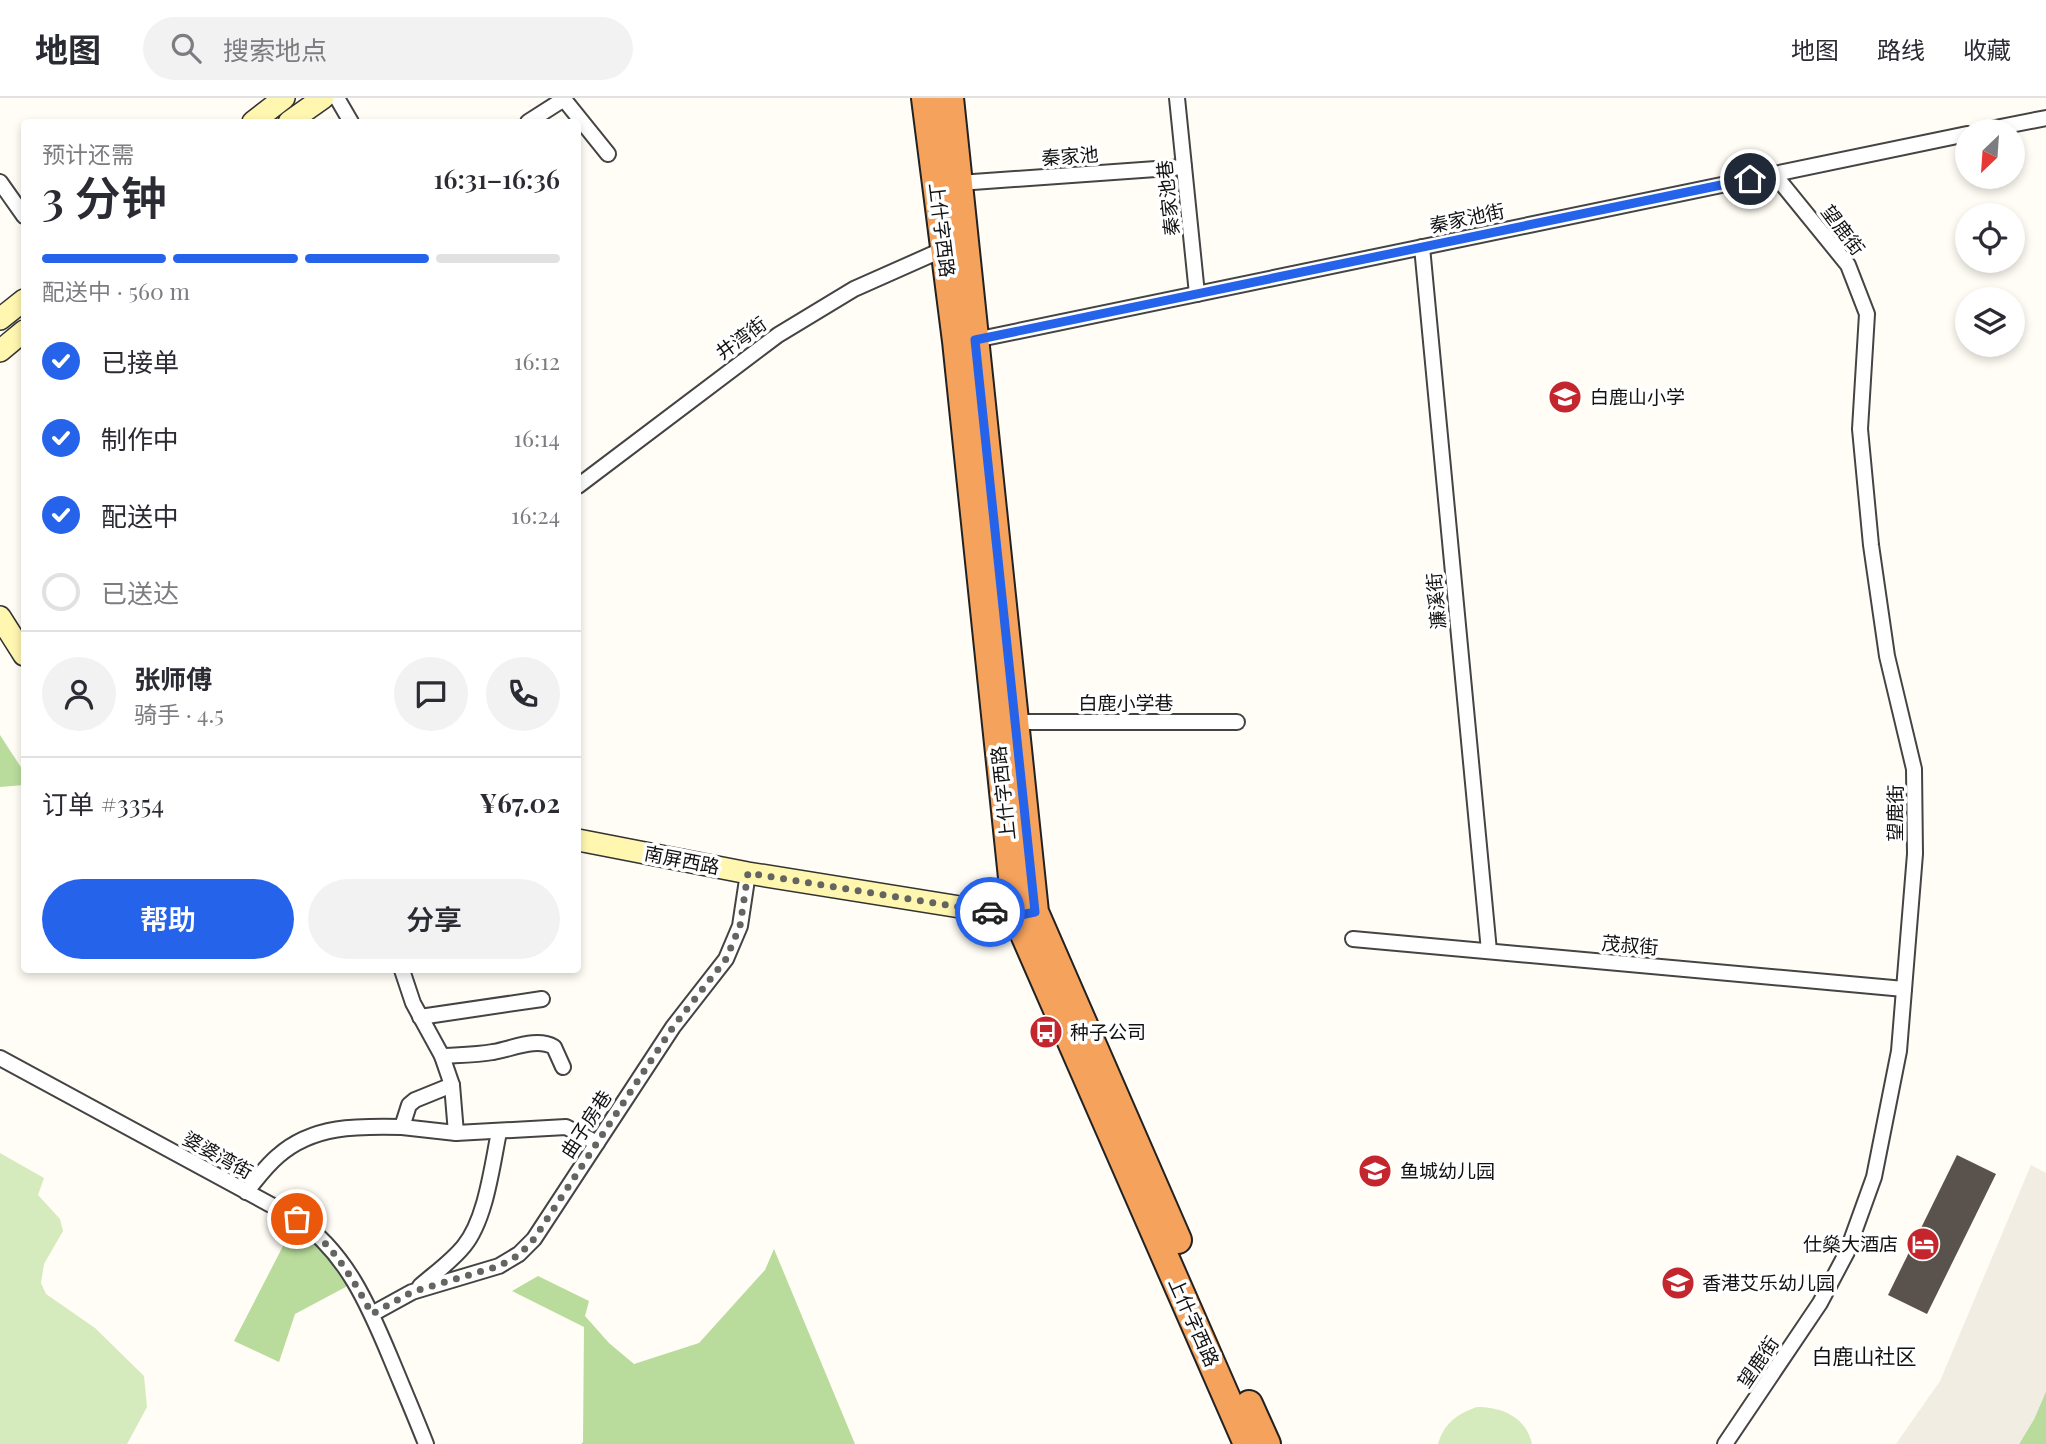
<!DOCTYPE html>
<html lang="zh">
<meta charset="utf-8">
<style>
:root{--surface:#fff;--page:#f2f2f3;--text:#2b2b33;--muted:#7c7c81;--line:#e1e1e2;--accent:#2563eb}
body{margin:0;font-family:"Playfair Display","Noto Sans SC",serif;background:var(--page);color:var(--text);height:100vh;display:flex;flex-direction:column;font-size:26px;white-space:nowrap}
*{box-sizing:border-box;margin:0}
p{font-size:23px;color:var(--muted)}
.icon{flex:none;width:38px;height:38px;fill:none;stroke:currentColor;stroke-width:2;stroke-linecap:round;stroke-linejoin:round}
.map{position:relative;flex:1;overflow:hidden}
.panel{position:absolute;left:21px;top:21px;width:560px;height:854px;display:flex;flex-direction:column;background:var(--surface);border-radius:7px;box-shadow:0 4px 10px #0003}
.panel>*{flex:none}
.needle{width:46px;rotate:205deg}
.fabs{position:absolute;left:1955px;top:21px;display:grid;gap:14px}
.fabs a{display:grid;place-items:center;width:70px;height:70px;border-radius:50%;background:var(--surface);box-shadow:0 4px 10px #0003;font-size:35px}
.pin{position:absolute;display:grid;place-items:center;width:60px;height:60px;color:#fff;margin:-30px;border:4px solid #fff;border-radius:50%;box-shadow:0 2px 7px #0007}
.courier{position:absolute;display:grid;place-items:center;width:70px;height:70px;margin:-35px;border:5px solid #2563eb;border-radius:50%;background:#fff;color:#222;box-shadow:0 2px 9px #0007}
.summary em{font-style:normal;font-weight:600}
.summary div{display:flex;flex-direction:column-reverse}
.summary{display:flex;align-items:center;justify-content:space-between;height:119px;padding:0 21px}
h1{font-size:46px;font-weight:600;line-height:52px}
.bar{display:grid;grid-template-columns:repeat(4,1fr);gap:10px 7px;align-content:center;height:84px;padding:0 21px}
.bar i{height:9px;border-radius:5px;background:var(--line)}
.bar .current{background:var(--accent)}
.bar p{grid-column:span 4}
.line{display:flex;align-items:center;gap:18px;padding:0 21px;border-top:2px solid var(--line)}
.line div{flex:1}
.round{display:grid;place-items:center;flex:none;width:74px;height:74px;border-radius:37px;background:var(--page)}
ol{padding:0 21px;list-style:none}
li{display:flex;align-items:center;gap:21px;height:77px}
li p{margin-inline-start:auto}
li .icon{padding:7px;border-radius:50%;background:var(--accent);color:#fff;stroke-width:4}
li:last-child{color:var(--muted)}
li i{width:38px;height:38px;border:4px solid var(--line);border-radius:50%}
.cta{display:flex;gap:14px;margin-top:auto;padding:14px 21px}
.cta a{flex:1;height:80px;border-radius:42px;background:var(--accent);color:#fff;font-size:28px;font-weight:600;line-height:80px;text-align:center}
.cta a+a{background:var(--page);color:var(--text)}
header{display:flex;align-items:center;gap:42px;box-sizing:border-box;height:98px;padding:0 35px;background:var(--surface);border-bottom:2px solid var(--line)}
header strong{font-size:33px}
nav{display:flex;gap:38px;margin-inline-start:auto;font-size:24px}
.search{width:490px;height:63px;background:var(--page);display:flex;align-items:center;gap:18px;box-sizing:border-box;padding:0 24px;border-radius:38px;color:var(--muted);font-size:26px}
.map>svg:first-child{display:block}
.green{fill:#d5ebbd}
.forest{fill:#b9dc9c}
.plaza{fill:#f1ede2}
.building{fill:#5a524d}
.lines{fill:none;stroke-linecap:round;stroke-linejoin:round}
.street-casing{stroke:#444;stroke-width:18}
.secondary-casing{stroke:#333;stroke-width:24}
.highway-casing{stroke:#222;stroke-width:30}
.street{stroke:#fff;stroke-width:14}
.secondary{stroke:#fff6b0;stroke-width:21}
.highway{stroke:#f5a25d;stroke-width:26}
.done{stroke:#646461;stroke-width:7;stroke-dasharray:0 12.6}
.route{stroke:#2563eb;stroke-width:9}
.labels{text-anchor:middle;stroke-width:7;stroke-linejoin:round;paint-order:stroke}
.street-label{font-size:19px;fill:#111;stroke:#fff}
.poi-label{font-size:19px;fill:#111;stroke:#fff;text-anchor:start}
.neighbourhood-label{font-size:21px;fill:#111;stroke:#fff}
</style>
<header>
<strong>地图</strong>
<div class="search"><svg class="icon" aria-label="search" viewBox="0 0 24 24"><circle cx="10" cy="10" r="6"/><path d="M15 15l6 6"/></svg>搜索地点</div>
<nav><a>地图</a><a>路线</a><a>收藏</a></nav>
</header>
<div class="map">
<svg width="2046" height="1346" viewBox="0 0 2046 1346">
<rect width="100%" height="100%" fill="#fffdf5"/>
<g class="green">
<polygon points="0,1055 44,1080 38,1097 60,1121 63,1133 44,1166 41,1185 46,1196 95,1230 144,1278 147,1309 127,1346 0,1346"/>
<path d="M1477 1309C1502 1309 1526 1319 1532 1346H1438C1444 1325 1457 1316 1477 1309Z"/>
</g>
<g class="forest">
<polygon points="0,637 24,674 24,687 0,689"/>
<polygon points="297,1121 355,1184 295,1216 279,1264 234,1243"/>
<polygon points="774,1151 855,1346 581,1346 583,1344 584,1229 512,1193 538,1178 589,1203 585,1218 609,1245 634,1266 699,1245 765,1172"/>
<polygon points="2046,1293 2046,1346 2019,1346 2034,1321"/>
</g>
<polygon class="plaza" points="2031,1067 2046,1075 2046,1293 2034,1321 2019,1346 1896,1346 1940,1283"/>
<polygon class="building" points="1957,1057 1996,1076 1927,1216 1888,1197"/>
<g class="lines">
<defs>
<g id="street">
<polyline points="337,0 351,24"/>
<polyline points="563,0 608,56"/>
<polyline points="1177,0 1197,196"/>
<polyline points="528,24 564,1"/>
<polyline points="1980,33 2046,20"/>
<polyline points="0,84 24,118"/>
<polyline points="959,85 1184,69"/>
<polyline points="1422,149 1489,853"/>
<polyline points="975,242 1967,36"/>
<polyline points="578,388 778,237 854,191 944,151"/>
<polyline points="1015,624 1237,624"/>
<polyline points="1353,841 1904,891"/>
<polyline points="420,919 542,901"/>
<path d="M442 958C459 957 477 957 493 954 512 951 536 939 554 949L563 969"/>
<path d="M0 960 297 1121C346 1154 369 1208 391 1261 403 1290 415 1318 426 1346"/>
<polyline points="452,987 456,1035"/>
<polyline points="402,1029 456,1035 566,1029 597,1045"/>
<path d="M246 1094C256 1082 266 1068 278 1058 313 1027 358 1028 402 1029L409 1007 415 1002 452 987 442 958 413 905 402 872"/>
<path d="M420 1188C435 1175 452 1163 464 1148 486 1121 492 1068 499 1034"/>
<polyline points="372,1216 412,1194 499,1168 519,1156 534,1141 673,929 726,861 740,828 748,775"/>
<polyline points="1725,1346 1820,1205 1847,1154 1874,1079 1899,953 1915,756 1914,671 1887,558 1871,447 1860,331 1867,216 1848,167 1774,76"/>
</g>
<g id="secondary">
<polyline points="253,24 284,0"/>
<polyline points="289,24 323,0"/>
<polyline points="0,221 24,202"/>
<polyline points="0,253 24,233"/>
<polyline points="0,519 24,557"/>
<polyline points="578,742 748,775 985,813 1016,818 1030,815"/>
</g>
<g id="highway">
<polyline points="925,0 956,243 1016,818 1247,1346"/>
<polyline points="950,0 1035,814 1178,1142"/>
<polyline points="1249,1306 1267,1346"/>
</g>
</defs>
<use href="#street" class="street-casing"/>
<use href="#secondary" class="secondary-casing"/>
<use href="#highway" class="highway-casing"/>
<use href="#street" class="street"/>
<use href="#secondary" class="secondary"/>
<use href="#highway" class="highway"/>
</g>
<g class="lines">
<path class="done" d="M297 1121C332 1145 352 1179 372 1216L412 1194 499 1168 519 1157 534 1141 673 929 726 861 740 828 748 775 990 814"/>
<polyline class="route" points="990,814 1016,818 1035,814 975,242 1750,81"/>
</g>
<defs>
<symbol id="school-disc" viewBox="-11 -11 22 22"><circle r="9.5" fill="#c4262e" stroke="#fff"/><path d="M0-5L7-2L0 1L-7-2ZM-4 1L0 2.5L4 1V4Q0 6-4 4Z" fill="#fff"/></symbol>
<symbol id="bus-disc" viewBox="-11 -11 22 22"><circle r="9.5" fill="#c4262e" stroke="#fff"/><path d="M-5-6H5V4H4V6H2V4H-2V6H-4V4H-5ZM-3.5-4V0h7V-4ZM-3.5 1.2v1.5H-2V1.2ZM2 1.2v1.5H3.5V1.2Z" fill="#fff"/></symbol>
<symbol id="hotel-disc" viewBox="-11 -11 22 22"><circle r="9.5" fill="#c4262e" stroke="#fff"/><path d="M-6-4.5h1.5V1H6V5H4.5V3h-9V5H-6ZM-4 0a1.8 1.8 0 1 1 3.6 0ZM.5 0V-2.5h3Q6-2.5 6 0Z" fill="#fff"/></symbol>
</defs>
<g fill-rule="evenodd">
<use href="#school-disc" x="1546" y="280" width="38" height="38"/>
<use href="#bus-disc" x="1027" y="915" width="38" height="38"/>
<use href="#school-disc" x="1356" y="1054" width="38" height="38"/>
<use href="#hotel-disc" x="1904" y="1127" width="38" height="38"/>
<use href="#school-disc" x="1659" y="1166" width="38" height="38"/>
</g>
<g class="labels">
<g class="street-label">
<text transform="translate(1070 58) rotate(-4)" y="7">秦家池</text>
<text transform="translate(1168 100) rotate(-96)" y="7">秦家池巷</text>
<text transform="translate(1467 120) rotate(-12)" y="7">秦家池街</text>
<text transform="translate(942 132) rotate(83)" y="7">上什字西路</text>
<text transform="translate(1843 132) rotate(53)" y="7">望鹿街</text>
<text transform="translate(741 240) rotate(-36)" y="7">井湾街</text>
<text transform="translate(1436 503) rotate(-95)" y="7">濂溪街</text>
<text x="1126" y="612">白鹿小学巷</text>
<text transform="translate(1003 695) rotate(-96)" y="7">上什字西路</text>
<text transform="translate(1895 715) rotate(-90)" y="7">望鹿街</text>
<text transform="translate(682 762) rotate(11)" y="7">南屏西路</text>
<text transform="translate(1630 847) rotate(5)" y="7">茂叔街</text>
<text transform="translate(586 1026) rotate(-57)" y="7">曲子房巷</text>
<text transform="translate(218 1057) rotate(29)" y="7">婆婆湾街</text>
<text transform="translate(1194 1224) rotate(66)" y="7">上什字西路</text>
<text transform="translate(1758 1264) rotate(-56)" y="7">望鹿街</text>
</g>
<g class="poi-label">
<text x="1590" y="306">白鹿山小学</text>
<text x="1070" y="941">种子公司</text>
<text x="1400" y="1080">鱼城幼儿园</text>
<text x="1898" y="1153" text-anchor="end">仕燊大酒店</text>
<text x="1702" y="1192">香港艾乐幼儿园</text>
</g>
<g class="neighbourhood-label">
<text x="1864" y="1266">白鹿山社区</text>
</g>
</g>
</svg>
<div class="fabs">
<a><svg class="needle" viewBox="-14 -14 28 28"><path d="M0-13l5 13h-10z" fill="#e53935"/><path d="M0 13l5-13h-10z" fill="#7c7c81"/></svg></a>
<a><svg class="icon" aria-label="locate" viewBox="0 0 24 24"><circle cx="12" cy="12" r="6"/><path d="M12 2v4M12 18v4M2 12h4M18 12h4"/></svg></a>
<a><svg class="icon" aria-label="layers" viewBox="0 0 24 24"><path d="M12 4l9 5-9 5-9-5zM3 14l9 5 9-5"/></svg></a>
</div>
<div class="pin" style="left:297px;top:1121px;background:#ea580c"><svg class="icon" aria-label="bag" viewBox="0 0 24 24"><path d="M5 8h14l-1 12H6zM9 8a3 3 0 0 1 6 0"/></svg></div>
<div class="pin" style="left:1750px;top:81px;background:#1f2937"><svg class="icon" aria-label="home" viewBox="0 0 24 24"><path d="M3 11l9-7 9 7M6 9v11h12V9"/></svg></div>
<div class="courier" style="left:990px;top:814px"><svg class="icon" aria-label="car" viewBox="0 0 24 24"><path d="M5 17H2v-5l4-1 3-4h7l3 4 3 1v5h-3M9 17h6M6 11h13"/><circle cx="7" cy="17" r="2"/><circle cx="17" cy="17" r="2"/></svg></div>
<section class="panel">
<div class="summary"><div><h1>3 分钟</h1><p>预计还需</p></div><em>16:31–16:36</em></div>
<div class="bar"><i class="current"></i><i class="current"></i><i class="current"></i><i></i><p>配送中 · 560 m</p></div>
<ol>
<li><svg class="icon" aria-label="check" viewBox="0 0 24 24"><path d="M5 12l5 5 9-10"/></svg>已接单<p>16:12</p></li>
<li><svg class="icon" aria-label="check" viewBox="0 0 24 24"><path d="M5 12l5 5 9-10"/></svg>制作中<p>16:14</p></li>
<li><svg class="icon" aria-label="check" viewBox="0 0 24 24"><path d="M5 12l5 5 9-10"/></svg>配送中<p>16:24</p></li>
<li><i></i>已送达</li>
</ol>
<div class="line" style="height:126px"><a class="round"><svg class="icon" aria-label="person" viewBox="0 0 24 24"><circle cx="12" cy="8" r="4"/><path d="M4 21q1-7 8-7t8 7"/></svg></a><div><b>张师傅</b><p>骑手 · 4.5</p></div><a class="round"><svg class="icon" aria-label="chat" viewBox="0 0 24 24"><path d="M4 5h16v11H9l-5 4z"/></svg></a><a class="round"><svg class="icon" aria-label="phone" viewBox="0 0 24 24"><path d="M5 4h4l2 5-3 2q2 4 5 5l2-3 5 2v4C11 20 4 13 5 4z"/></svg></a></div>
<div class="line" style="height:91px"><div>订单 #3354</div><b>¥67.02</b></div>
<div class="cta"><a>帮助</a><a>分享</a></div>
</section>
</div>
